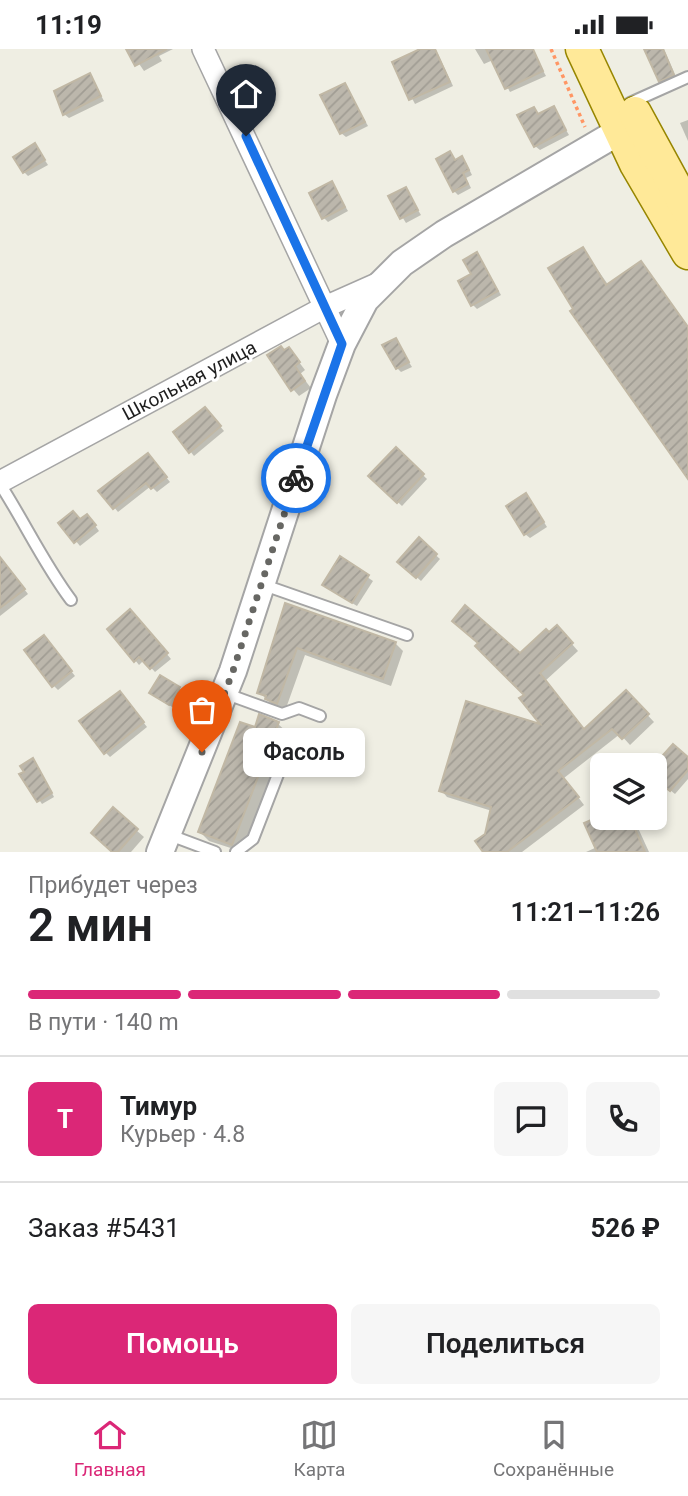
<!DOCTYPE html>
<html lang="ru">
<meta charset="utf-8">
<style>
:root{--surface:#fff;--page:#f6f6f6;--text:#202124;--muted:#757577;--line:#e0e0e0;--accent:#db2777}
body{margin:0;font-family:Roboto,sans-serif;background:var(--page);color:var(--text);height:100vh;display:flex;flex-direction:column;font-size:26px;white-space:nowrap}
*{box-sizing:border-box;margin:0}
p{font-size:23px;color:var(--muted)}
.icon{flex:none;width:38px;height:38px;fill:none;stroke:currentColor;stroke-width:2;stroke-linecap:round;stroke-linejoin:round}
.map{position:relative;height:803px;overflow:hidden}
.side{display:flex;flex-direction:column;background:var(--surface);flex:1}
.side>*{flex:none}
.controls{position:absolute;left:590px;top:704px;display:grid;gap:14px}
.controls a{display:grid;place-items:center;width:77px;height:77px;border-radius:10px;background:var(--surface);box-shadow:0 4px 10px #0003;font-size:35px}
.pin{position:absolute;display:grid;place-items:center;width:60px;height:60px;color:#fff;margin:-72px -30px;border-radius:50% 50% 50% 0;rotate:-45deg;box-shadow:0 0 7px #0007}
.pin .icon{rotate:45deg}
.courier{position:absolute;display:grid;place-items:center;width:70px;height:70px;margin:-35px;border:5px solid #1a73e8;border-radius:50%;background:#fff;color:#222;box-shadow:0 2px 9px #0007}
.bubble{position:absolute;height:49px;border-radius:10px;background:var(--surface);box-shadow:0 4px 10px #0003;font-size:23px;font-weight:600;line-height:49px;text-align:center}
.summary em{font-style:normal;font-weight:600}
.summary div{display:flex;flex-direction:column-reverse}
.summary{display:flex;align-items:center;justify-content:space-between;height:119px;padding:0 28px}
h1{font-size:46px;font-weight:600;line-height:52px}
.bar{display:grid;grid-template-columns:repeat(4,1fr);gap:10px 7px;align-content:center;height:84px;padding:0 28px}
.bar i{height:9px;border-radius:5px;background:var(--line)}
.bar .active{background:var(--accent)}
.bar p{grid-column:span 4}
.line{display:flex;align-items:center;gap:18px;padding:0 28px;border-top:2px solid var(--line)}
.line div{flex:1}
.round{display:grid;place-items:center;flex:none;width:74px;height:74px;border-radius:10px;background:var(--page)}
.cta{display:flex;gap:14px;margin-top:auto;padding:14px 28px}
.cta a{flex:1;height:80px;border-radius:10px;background:var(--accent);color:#fff;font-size:28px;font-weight:600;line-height:80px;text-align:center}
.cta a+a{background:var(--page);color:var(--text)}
.status{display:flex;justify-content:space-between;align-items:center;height:49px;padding:0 35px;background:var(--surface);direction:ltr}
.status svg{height:19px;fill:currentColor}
.tabs{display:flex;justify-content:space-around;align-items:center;height:98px;border-top:2px solid var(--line);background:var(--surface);font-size:19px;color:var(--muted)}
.tabs a{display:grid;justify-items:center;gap:4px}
.tabs .active{color:var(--accent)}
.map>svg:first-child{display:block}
.shadow{fill:#0003}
.building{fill:url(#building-hatch);stroke:#c1b8a5;stroke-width:2}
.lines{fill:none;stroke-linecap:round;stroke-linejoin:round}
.service-casing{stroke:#a5a5a5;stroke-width:14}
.minor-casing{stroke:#a5a5a5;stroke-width:24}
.tertiary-casing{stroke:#a5a5a5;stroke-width:30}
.primary-casing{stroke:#978600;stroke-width:35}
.path{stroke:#ff9664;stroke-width:3.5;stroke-dasharray:3.5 3.5;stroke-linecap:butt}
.service{stroke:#fff;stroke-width:10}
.minor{stroke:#fff;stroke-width:21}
.tertiary{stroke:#fff;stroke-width:26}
.primary{stroke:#ffe998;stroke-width:32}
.done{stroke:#676763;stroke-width:7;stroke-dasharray:0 12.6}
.route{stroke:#1a73e8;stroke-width:9}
.labels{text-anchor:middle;stroke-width:6;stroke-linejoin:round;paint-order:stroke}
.street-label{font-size:19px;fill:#1e1e1e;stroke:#fff}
</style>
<div class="status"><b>11:19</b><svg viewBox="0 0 49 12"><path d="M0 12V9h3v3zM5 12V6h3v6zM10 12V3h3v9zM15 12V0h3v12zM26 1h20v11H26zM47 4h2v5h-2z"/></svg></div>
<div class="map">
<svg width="688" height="803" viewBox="0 0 688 803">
<defs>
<pattern id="building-hatch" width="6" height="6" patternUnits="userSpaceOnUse" patternTransform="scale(1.75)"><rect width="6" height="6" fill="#bcb7ac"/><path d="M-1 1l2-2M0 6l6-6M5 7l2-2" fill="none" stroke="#a19d94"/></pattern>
</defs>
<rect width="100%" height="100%" fill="#efeee3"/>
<g class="shadow">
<polygon points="129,0 173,0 159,7 162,12 144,22"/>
<polygon points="425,0 436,1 453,37 415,55 394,14"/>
<polygon points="475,0 510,0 535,7 546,27 510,43 493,11 484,15"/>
<polygon points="646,0 664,0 677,30 664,36"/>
<polygon points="90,26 104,52 69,69 64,65"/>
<polygon points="344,36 368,77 346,88 341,84"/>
<polygon points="553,59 569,86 540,101 535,97 533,60 539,66"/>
<polygon points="688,71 688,92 680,74"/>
<polygon points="35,96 48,116 28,127 24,123"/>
<polygon points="450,104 457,112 462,109 466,114 472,126 466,129 471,139 458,146 454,142"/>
<polygon points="331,134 348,162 328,173 323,168"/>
<polygon points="405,140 421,166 406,174 390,148"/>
<polygon points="583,200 609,237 641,214 688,277 688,427"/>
<polygon points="477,205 501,246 477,260 473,256"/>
<polygon points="395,291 412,318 401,323 397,319"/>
<polygon points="289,300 305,321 300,325 311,339 299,347 293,340 284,303"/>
<polygon points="209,364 224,382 194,407 190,402"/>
<polygon points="396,400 427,430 402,457 370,427"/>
<polygon points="152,411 170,433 157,443 151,437 118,463 114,458"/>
<polygon points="530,451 547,478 530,489 525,485"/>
<polygon points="91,471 99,482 80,497 61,474"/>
<polygon points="419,491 440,510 421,532 400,513"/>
<polygon points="341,510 373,532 357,557 329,540"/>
<polygon points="0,520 9,521 28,545 0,567"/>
<polygon points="286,556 395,594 403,602 391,637 305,606 285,662 275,658 259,643"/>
<polygon points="134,566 171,610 155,623 144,611 139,616 135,611"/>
<polygon points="549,586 564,586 578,602 545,632 585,682 626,643 654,673 630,696 620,685 564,729 584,756 522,803 485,803 477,793 486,786 492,762 447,748 441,741 545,678 526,646 520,606"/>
<polygon points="48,593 75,627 58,641 54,637"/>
<polygon points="179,639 183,644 174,659 155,648"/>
<polygon points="124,648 147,678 110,708 106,704"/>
<polygon points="260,667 278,675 288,684 243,803 209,792 200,783"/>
<polygon points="688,710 688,730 675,745 654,728"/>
<polygon points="36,714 54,748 42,755 22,726"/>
<polygon points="113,761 144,788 131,803 114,803 100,790"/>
<polygon points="602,768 633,768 649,803 586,803 597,798"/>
</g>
<g class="building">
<polygon points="126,0 167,0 135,17"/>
<polygon points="420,0 435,0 450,33 409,51 392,13"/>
<polygon points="486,0 533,0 543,22 505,40"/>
<polygon points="644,0 663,0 674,26 659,33"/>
<polygon points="90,24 101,47 63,66 54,42"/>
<polygon points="345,34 365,73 340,85 320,46"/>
<polygon points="554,57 566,81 534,98 517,66 534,58 538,65"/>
<polygon points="35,94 45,111 23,124 13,108"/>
<polygon points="450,102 455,111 462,107 469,121 463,124 468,135 453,143 436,110"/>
<polygon points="332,132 345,158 322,170 309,144"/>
<polygon points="406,138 418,161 400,170 388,147"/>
<polygon points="583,198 606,236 641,212 688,278 688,430 570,262 573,260 548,219"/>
<polygon points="477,203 498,242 471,257 458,232 471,225 463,211"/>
<polygon points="396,289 409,313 396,320 382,296"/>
<polygon points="281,297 284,301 289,298 300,313 295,317 305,332 291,342 267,306"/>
<polygon points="205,358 221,377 189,404 173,383"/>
<polygon points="396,398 424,425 397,454 368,427"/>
<polygon points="148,404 167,428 151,440 146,434 113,460 98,442"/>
<polygon points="526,444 544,473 524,486 506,457"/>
<polygon points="73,462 80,470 87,465 96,476 74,494 58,474"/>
<polygon points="419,488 437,505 416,529 397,513"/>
<polygon points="340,507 369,526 352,554 322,536"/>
<polygon points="0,508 25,540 0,559"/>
<polygon points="285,554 396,593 383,630 297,599 277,655 265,650 266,647 257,644"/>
<polygon points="465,556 520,604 546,580 549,583 557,576 573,594 540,624 584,680 626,641 649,665 622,690 612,680 558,722 579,748 507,803 483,803 475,792 485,785 491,758 439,742 466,652 540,675 519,649 524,646 475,597 478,594 452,572"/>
<polygon points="130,560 168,604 150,620 139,608 134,613 107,580"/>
<polygon points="44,586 72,622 52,638 24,601"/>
<polygon points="160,626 180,638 169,656 149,644"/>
<polygon points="120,642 144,673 104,705 79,672"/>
<polygon points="259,665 279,673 232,796 198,783 240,673 255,678"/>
<polygon points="673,695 688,708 688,721 670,742 654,729 654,716"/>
<polygon points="33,709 52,744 37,753 19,725 24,723 20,717"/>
<polygon points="113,758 138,780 118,803 112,803 91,784"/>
<polygon points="598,768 630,768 645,803 597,803 584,774"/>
</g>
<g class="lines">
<defs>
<g id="service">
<polyline points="630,54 688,28"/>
<path d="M0 435C25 474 44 515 71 551"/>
<polyline points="261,535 407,586"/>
<polyline points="224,644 282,665 299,659 320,667"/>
<polyline points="167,785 215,803"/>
<polyline points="236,803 253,790 282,715"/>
</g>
<g id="minor">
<polyline points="203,0 342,295"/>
<polyline points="0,433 325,258 379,234"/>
</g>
<polyline id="tertiary" points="160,803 233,622 323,346 342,295 365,251 402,214 444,185 637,72"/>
<g id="primary">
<polyline points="582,0 636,115 688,204"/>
<polyline points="635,64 688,161"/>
</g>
</defs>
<use href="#service" class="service-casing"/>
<use href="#minor" class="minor-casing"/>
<use href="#tertiary" class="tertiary-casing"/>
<use href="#primary" class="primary-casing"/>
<polyline class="path" points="551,0 585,78"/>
<use href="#service" class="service"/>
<use href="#minor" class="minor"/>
<use href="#tertiary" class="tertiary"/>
<use href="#primary" class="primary"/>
</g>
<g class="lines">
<polyline class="done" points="202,703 233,622 296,429"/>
<polyline class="route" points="246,87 342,295 296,429"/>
</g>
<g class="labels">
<g class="street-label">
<text transform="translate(189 331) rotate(-28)" y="7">Школьная улица</text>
</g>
</g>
</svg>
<div class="controls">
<a><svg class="icon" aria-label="layers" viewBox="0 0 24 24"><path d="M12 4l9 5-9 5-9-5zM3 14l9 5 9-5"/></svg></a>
</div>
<div class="pin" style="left:202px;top:703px;background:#ea580c"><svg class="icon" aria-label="bag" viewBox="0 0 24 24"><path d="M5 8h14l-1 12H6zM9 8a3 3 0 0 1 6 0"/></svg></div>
<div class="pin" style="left:246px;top:87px;background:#1f2937"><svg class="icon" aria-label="home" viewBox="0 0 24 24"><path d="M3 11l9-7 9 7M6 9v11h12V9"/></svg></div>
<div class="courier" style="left:296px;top:429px"><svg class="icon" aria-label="bike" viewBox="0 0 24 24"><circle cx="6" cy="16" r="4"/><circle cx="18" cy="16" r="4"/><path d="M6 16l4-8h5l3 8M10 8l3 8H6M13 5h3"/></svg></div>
<div class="bubble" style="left:243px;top:679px;width:122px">Фасоль</div>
</div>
<section class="side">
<div class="summary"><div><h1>2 мин</h1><p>Прибудет через</p></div><em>11:21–11:26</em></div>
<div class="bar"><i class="active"></i><i class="active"></i><i class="active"></i><i></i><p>В пути · 140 m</p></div>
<div class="line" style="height:126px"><b class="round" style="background:var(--accent);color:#fff">Т</b><div><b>Тимур</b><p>Курьер · 4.8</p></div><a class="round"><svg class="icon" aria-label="chat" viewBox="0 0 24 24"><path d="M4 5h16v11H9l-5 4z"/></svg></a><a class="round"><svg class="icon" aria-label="phone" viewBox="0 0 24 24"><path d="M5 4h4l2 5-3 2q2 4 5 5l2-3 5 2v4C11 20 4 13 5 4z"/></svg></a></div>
<div class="line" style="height:91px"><div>Заказ #5431</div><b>526 ₽</b></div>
<div class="cta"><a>Помощь</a><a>Поделиться</a></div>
</section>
<nav class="tabs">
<a class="active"><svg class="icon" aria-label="home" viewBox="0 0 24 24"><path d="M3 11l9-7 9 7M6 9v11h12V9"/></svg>Главная</a>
<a><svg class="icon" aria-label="map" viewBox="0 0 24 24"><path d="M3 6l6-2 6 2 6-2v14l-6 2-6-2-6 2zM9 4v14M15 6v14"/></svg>Карта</a>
<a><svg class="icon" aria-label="saved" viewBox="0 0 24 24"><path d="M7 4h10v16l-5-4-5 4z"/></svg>Сохранённые</a>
</nav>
